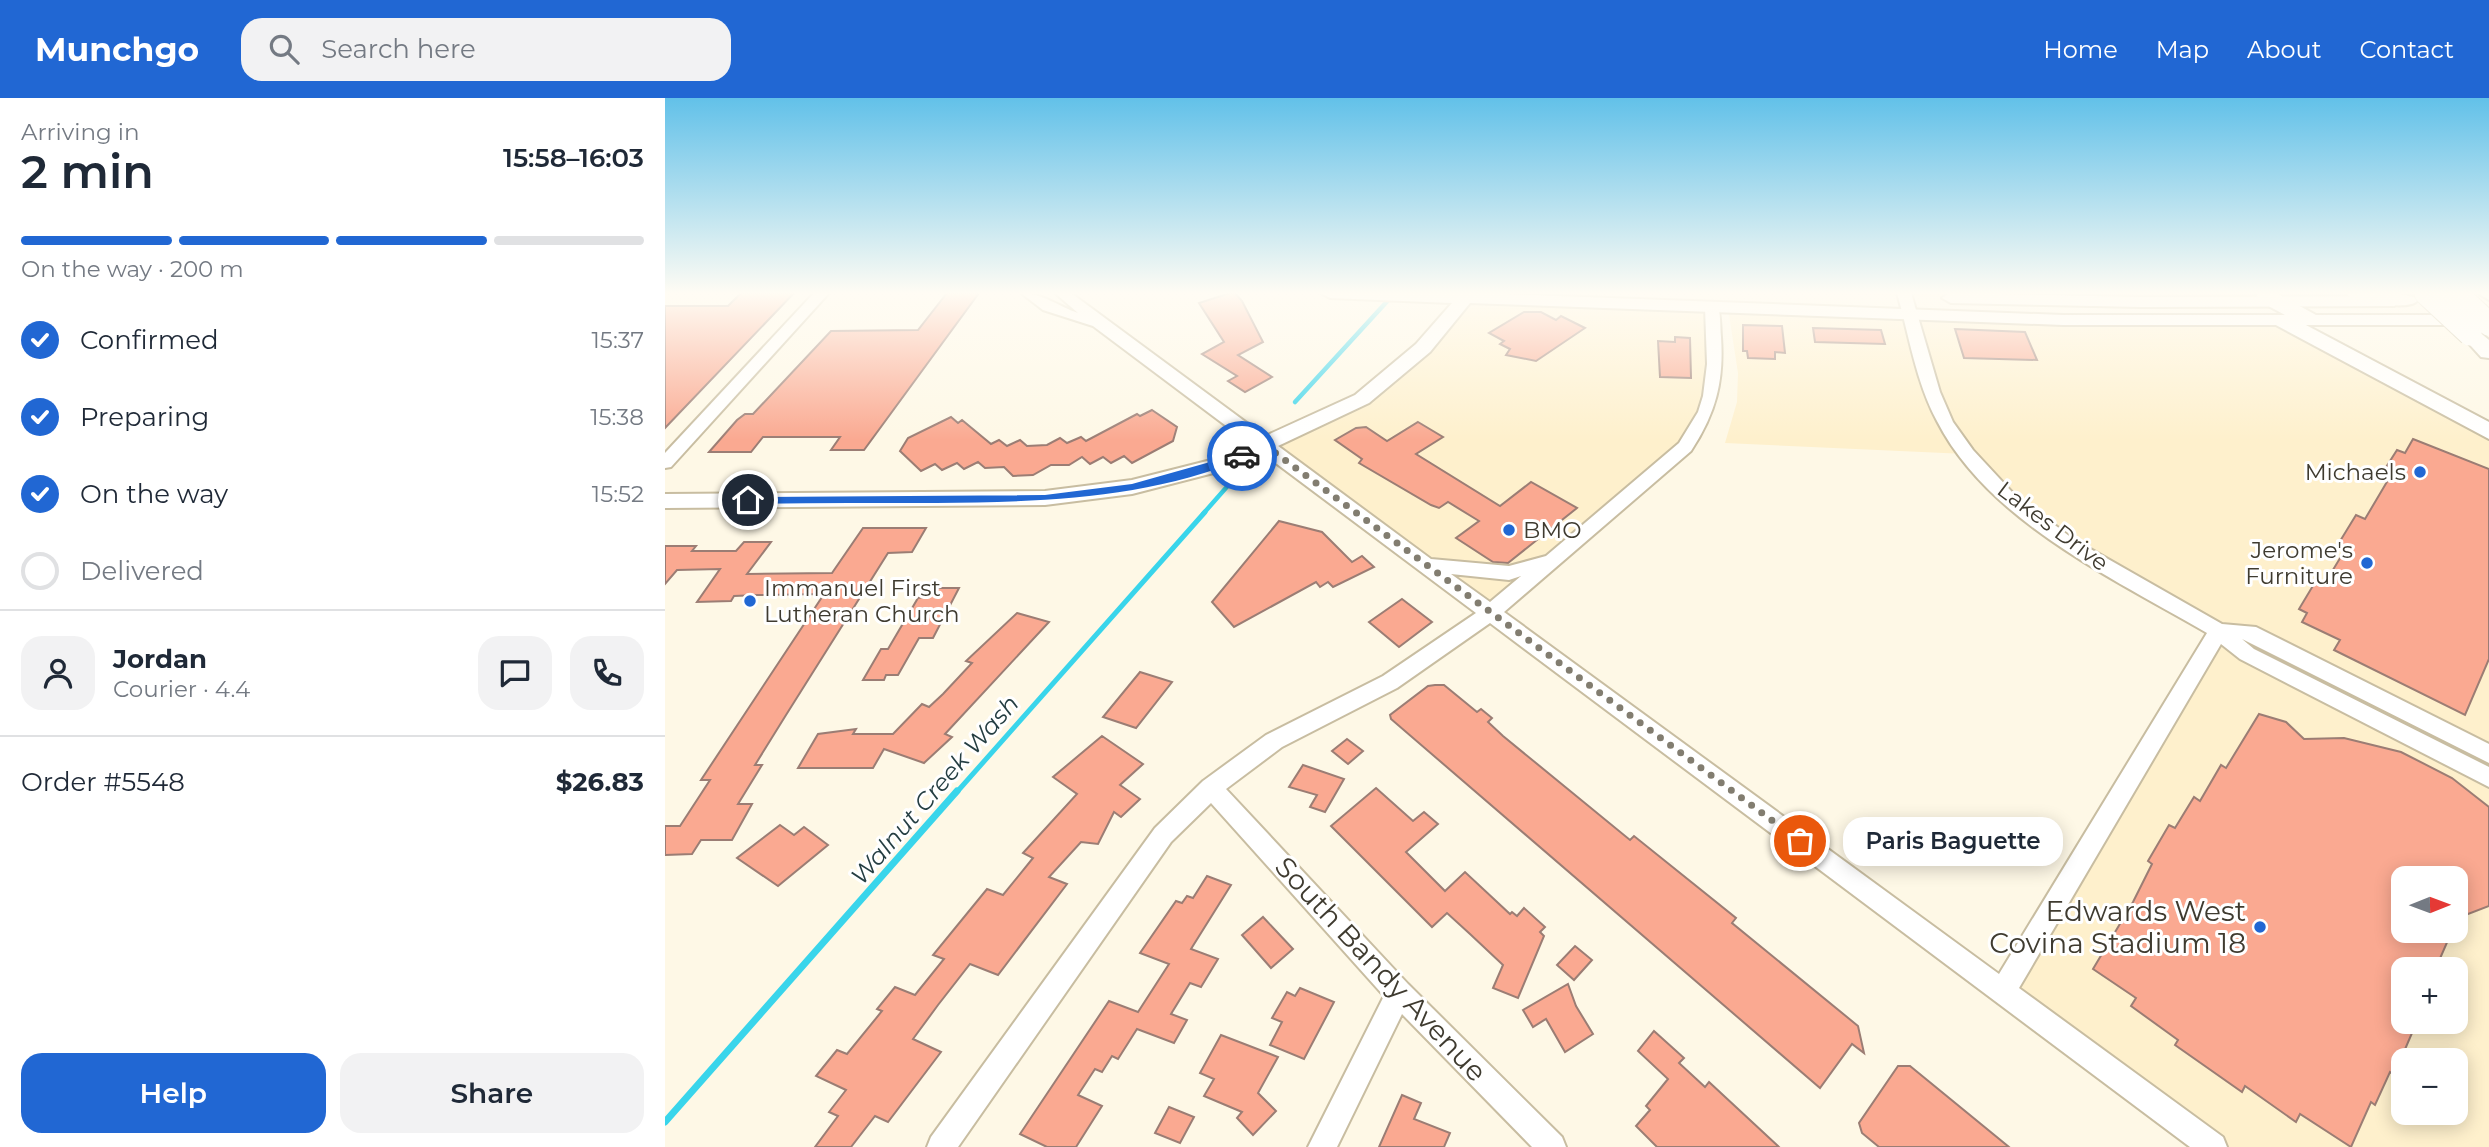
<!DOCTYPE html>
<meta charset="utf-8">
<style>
:root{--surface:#fff;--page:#f2f2f3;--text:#1f2937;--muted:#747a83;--line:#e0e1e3;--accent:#2167d3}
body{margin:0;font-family:Montserrat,sans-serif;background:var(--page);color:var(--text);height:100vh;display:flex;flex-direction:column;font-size:26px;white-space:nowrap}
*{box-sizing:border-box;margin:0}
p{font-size:23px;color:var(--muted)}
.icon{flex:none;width:38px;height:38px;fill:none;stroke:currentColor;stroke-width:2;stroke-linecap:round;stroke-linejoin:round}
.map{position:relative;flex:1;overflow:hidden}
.sheet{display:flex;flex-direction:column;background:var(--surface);width:665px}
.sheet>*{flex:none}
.needle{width:46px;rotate:89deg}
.fabs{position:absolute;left:1726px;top:768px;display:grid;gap:14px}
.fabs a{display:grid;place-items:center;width:77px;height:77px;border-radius:14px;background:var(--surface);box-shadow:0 4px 18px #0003;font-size:35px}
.pin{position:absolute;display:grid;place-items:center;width:60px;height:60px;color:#fff;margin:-30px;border:4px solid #fff;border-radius:50%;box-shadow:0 2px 7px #0007}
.courier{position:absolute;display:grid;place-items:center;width:70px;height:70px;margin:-35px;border:5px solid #2167d3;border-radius:50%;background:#fff;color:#222;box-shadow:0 2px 9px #0007}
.bubble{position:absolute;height:49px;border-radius:21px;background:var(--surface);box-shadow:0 4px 18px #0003;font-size:23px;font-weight:600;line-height:49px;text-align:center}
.summary em{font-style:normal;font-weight:600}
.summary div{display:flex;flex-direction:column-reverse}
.summary{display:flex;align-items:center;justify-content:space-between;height:119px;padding:0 21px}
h1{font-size:46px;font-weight:600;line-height:52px}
.bar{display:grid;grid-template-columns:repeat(4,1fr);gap:10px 7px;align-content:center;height:84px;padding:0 21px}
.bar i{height:9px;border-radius:5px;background:var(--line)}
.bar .on{background:var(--accent)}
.bar p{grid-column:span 4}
.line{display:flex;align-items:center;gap:18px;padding:0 21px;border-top:2px solid var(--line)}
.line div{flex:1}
.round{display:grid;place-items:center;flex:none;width:74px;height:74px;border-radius:21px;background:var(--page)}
ol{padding:0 21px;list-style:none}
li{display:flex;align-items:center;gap:21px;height:77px}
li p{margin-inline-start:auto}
li .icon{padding:7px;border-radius:50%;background:var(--accent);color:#fff;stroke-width:4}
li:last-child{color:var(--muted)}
li i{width:38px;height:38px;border:4px solid var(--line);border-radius:50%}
.button{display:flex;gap:14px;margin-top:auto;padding:14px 21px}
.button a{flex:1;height:80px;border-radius:21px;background:var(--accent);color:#fff;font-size:28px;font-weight:600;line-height:80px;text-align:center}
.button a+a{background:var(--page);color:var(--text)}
header{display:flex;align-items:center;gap:42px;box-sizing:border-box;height:98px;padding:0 35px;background:var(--accent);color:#fff}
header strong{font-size:33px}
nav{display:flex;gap:38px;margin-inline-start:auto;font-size:24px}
.search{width:490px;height:63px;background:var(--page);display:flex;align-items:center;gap:18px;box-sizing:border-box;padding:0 24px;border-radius:21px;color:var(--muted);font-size:26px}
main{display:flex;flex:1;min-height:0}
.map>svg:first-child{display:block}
.built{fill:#fef0cc;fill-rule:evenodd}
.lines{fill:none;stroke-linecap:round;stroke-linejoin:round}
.stream-far2{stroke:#39d5eb;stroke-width:4.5}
.stream-far1{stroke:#39d5eb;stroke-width:5}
.stream{stroke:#39d5eb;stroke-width:7}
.building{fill:#faa991;stroke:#9b7d74;stroke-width:2}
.minor-casing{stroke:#c8bda1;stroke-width:4}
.major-casing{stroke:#c8bda1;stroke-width:4}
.highway-casing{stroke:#c8bda1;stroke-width:4}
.minor{fill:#fff;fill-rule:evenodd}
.major{fill:#fff;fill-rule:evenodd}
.highway{fill:#fff;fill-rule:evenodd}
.highway-bridge-casing{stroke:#c8bda1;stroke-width:25;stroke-linecap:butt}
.highway-bridge{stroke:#fff;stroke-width:23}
.route{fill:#2167d3}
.done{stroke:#827d70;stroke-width:7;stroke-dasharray:0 12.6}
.poi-dot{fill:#2167d3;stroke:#fff;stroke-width:2.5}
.labels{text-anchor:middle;stroke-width:6;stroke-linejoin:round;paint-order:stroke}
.poi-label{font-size:23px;fill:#3f3b30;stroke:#fff;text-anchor:end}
.street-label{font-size:23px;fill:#3f3b30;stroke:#fff}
.water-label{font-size:24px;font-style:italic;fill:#253e42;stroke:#fff}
.near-poi-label{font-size:28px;fill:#3f3b30;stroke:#fff;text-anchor:end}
.near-street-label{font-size:28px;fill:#3f3b30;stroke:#fff}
</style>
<header>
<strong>Munchgo</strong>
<div class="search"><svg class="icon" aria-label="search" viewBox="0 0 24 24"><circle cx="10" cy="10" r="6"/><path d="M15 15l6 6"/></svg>Search here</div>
<nav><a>Home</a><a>Map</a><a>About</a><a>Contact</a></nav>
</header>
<main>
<section class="sheet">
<div class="summary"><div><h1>2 min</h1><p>Arriving in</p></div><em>15:58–16:03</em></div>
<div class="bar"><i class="on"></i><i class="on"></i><i class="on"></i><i></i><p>On the way · 200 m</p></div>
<ol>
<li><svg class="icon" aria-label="check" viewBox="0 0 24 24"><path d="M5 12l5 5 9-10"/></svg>Confirmed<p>15:37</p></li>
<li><svg class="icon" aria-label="check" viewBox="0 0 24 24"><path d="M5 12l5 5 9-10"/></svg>Preparing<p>15:38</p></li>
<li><svg class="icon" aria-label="check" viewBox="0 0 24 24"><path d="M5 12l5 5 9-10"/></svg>On the way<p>15:52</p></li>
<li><i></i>Delivered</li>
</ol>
<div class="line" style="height:126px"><a class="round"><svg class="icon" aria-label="person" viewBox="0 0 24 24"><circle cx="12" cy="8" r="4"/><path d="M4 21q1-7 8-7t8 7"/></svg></a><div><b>Jordan</b><p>Courier · 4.4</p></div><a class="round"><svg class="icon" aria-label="chat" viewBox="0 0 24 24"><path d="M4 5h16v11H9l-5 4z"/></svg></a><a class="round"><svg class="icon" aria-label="phone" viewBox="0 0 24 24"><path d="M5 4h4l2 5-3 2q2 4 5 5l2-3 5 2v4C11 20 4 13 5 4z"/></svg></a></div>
<div class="line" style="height:91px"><div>Order #5548</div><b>$26.83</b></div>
<div class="button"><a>Help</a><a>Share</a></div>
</section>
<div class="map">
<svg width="1824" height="1049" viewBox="0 0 1824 1049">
<rect width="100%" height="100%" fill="#fef8e6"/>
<g class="built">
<polygon points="1136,195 1600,195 1605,201 1413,203"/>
<polygon points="800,202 1047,209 1050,281 1033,332 825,515 601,348 697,301"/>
<path d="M1063 210 1616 222 1824 334V1049H1548L1339 892 1554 533 1402 445 1301 356 1060 345 1072 304 1073 275ZM1738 780H1790V833H1738ZM1738 872H1790V924H1738ZM1738 962H1790V1015H1738Z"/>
</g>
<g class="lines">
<g class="stream-far2">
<polyline points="630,304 727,198"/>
<polyline points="538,416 567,383"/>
</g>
<polyline class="stream-far1" points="291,695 540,414"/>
<polyline class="stream" points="0,1024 292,693"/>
</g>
<g class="building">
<polygon points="76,195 129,195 0,330 0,208 63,208"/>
<polygon points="282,195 314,195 199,352 166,352 175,339 98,339 86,354 44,354 72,322 80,316 88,316 166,233 253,232"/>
<polygon points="565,195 570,195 577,203 598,244 573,257 607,279 580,294 563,283 572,278 537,256 559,244 534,205"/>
<polygon points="859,214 876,214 891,222 896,218 920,230 871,263 841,257 845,251 835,246 839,243 824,235"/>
<polygon points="1078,227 1117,228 1120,255 1110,254 1110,261 1083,260 1082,253 1078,253"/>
<polygon points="1148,230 1216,232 1220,246 1150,244"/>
<polygon points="1290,231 1360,234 1372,262 1299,260"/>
<polygon points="1010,239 1025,240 1026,280 995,279 993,243 1010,244"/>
<polygon points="487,312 512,329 508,343 467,365 459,358 446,365 438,359 425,366 417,359 404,367 386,367 368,377 348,378 339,369 320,370 313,364 299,371 292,365 277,372 270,366 256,373 235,353 243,340 286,319 293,325 297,322 326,346 334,342 342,348 355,342 362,348 382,347 395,340 402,345 416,339 421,343 472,316 475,318"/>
<polygon points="753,324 778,339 751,356 835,408 866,384 912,410 843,465 828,464 791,440 814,423 783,404 774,410 766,407 694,365 697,361 670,342 691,330 701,329 722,343"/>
<polygon points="1748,341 1824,371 1824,561 1800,617 1669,552 1675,542 1637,524 1642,515 1634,511 1652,481 1660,485 1680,452 1672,448 1691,417 1700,421 1726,377 1718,374 1732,352 1740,355"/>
<polygon points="614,423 657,434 687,464 697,458 709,469 668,489 663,484 655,489 651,484 569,529 547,504"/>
<polygon points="198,430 261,430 247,454 223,455 121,617 90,667 97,667 73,706 87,706 67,742 36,742 27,756 0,757 0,728 15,728 45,682 36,682 159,496 93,497 69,498 66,503 32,504 55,471 12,472 0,486 0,448 31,448 27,453 71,453 79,444 106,444 82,476 167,475"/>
<polygon points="264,490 294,490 268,540 254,540 233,577 221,577 219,582 198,582 216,551 223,551 253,500 259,499"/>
<polygon points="737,501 767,524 734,549 704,524"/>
<polygon points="352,515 384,524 280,636 287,639 259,665 219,651 208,670 133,670 153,636 191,631 188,636 228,636 257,606 264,609 278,596 307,565 301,563"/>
<polygon points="475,574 507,584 471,630 438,619"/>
<polygon points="770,587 779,587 812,614 816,611 827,620 823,624 838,638 965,742 969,738 1071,820 1067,825 1193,928 1199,955 1187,946 1155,990 726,621 725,617 763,588"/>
<polygon points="1594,616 1621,624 1639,641 1679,640 1736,654 1787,680 1824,709 1824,808 1790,821 1790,780 1738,780 1738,833 1787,833 1770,872 1738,872 1738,924 1746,924 1743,932 1747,935 1729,977 1725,974 1710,1007 1706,1004 1686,1049 1635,1016 1631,1024 1580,988 1577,994 1510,947 1513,942 1466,908 1471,900 1428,871 1468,804 1487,766 1483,763 1504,727 1510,730 1529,699 1535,703 1556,667 1561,670"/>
<polygon points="437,638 478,666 455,687 475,701 456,719 449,714 433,746 416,744 384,779 402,786 333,877 305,866 273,907 248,941 276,954 223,1024 210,1018 186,1049 150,1049 173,1018 164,1014 181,992 151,978 172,952 182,956 217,913 212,911 230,889 250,897 279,861 268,857 322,791 338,797 368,760 358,755 412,696 388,679"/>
<polygon points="682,641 698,653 683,666 667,653"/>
<polygon points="638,667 679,681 660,714 645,709 652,697 624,689"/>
<polygon points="711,690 748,723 759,714 773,726 741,754 780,793 800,774 845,816 847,814 852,818 859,810 880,829 875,834 879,838 853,900 828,890 838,867 805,836 782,815 767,829 666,728"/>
<polygon points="115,727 129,737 139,729 163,747 113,788 72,760"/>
<polygon points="542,778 566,787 526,851 553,861 536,889 525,885 506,916 522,922 509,945 472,931 453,961 447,958 437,974 430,971 413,997 437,1008 411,1049 382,1049 355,1036 444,903 473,914 504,866 475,855 511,803 517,805 522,798 528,800"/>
<polygon points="598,819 628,851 606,870 577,837"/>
<polygon points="910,848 927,862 909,882 892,867"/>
<polygon points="903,886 911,908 928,936 900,954 881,921 868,929 858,912"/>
<polygon points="635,890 669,904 639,961 605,947 617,924 607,920 622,894 630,898"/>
<polygon points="989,933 1019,960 1014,965 1040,989 1044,984 1114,1049 992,1049 971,1028 985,1012 981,1008 1003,981 973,953"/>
<polygon points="556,937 613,959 593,995 611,1013 588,1037 572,1020 577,1014 539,998 549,981 535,975"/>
<polygon points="1233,968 1245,968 1344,1049 1214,1049 1197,1035 1194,1025"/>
<polygon points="737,997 756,1005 749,1021 785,1035 779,1049 714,1049"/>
<polygon points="504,1009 529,1019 515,1045 490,1035"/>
</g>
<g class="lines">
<defs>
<g id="minor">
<polygon points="149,195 164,195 6,369 0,370 0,355"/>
<path d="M356 195C377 195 393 208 413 215L390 195H406L766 461 844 468 881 458 1014 345 1033 314 1038 298 1042 266 1040 209 1052 206C1056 215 1055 228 1056 239 1059 283 1051 315 1026 353L839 514 1334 876 1542 535C1449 481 1323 423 1272 323 1251 284 1244 237 1232 195H1246L1275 294 1288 324 1308 352 1347 394 1408 441 1557 526 1591 529 1824 646V665L1577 541 1589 551 1824 669V689L1575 561 1556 546 1354 890 1558 1039 1562 1049H1525L825 525 732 590 617 649 561 691 743 886 897 1039 901 1049H867L737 916 672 1049H643L719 898 546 705 506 744 293 1049H262L266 1039 490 730 538 683 601 637 718 578 811 515 428 228 378 212ZM786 476 844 482 856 478 825 504Z"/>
</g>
<g id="major">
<polygon points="656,195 814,195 1398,217 1804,217 1813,222 1804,227 1398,227 805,205 765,254 704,305 564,371 467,396 380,407 0,410 0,396 380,393 467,382 550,361 690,297 751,246 787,205 665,200"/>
<polygon points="1284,195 1477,199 1729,198 1738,203 1729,208 1477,209 1286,205 1277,200"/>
</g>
<g id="highway">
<polygon points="1590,195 1611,195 1651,217 1654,221 1651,225 1639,226 1824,324 1824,341 1609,226 1606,222 1609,218 1620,217 1598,205"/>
<path d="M1680 195H1730L1749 199 1752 203C1744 213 1688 204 1680 195Z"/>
<polygon points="1813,195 1824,195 1824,202"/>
<polygon points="1805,230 1812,232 1824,242 1824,260 1816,259 1795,236"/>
</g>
</defs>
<use href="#minor" class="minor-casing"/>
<use href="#major" class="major-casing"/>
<use href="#highway" class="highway-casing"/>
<use href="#minor" class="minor"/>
<use href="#major" class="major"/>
<use href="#highway" class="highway"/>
<defs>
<g id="highway-bridge">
<polyline points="1761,195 1805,236"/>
<polyline points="1791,195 1824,226"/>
</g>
</defs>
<use href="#highway-bridge" class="highway-bridge-casing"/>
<use href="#highway-bridge" class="highway-bridge"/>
</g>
<linearGradient id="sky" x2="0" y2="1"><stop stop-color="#62c1e9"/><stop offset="0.57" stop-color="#fffcf4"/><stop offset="1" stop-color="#fffcf4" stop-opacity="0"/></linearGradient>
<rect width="1824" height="342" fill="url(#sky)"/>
<path class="route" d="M577 355 581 360C482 401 376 404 271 405 208 405 146 405 83 406L78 402 83 399 380 397 467 386Z"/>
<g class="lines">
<polyline class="done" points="577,358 601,348 1135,743"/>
</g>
<g class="poi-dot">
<circle cx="1755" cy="374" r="7"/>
<circle cx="844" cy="432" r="7"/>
<circle cx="1702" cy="465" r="7"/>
<circle cx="85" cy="503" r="7"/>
<circle cx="1595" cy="829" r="7"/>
</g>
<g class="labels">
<g class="poi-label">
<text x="1741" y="382">Michaels</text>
<text x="858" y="440" text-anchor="start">BMO</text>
<text x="1688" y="460">Jerome's<tspan x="1688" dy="26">Furniture</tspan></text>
<text x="99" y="498" text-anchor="start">Immanuel First<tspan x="99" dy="26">Lutheran Church</tspan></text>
</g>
<g class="street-label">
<text transform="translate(1388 428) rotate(37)" y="8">Lakes Drive</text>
</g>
<g class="water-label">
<text transform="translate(270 692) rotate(-49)" y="8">Walnut Creek Wash</text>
</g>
<g class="near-poi-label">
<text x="1581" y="823">Edwards West<tspan x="1581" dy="32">Covina Stadium 18</tspan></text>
</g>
<g class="near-street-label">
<text transform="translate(716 871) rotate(47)" y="10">South Bandy Avenue</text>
</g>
</g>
</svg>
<div class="fabs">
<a><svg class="needle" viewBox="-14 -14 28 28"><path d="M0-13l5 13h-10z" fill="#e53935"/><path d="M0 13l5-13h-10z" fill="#747a83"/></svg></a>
<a>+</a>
<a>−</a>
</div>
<div class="pin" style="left:1135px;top:743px;background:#ea580c"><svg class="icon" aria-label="bag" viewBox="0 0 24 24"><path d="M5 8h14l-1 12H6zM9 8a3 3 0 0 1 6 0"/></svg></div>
<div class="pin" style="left:83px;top:402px;background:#1f2937"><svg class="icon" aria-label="home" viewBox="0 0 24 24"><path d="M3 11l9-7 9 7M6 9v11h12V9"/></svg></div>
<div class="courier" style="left:577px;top:358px"><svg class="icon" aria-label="car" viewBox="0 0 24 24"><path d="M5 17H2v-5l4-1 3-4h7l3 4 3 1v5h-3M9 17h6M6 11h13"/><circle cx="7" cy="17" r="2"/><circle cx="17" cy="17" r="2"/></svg></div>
<div class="bubble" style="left:1178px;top:719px;width:220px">Paris Baguette</div>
</div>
</main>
